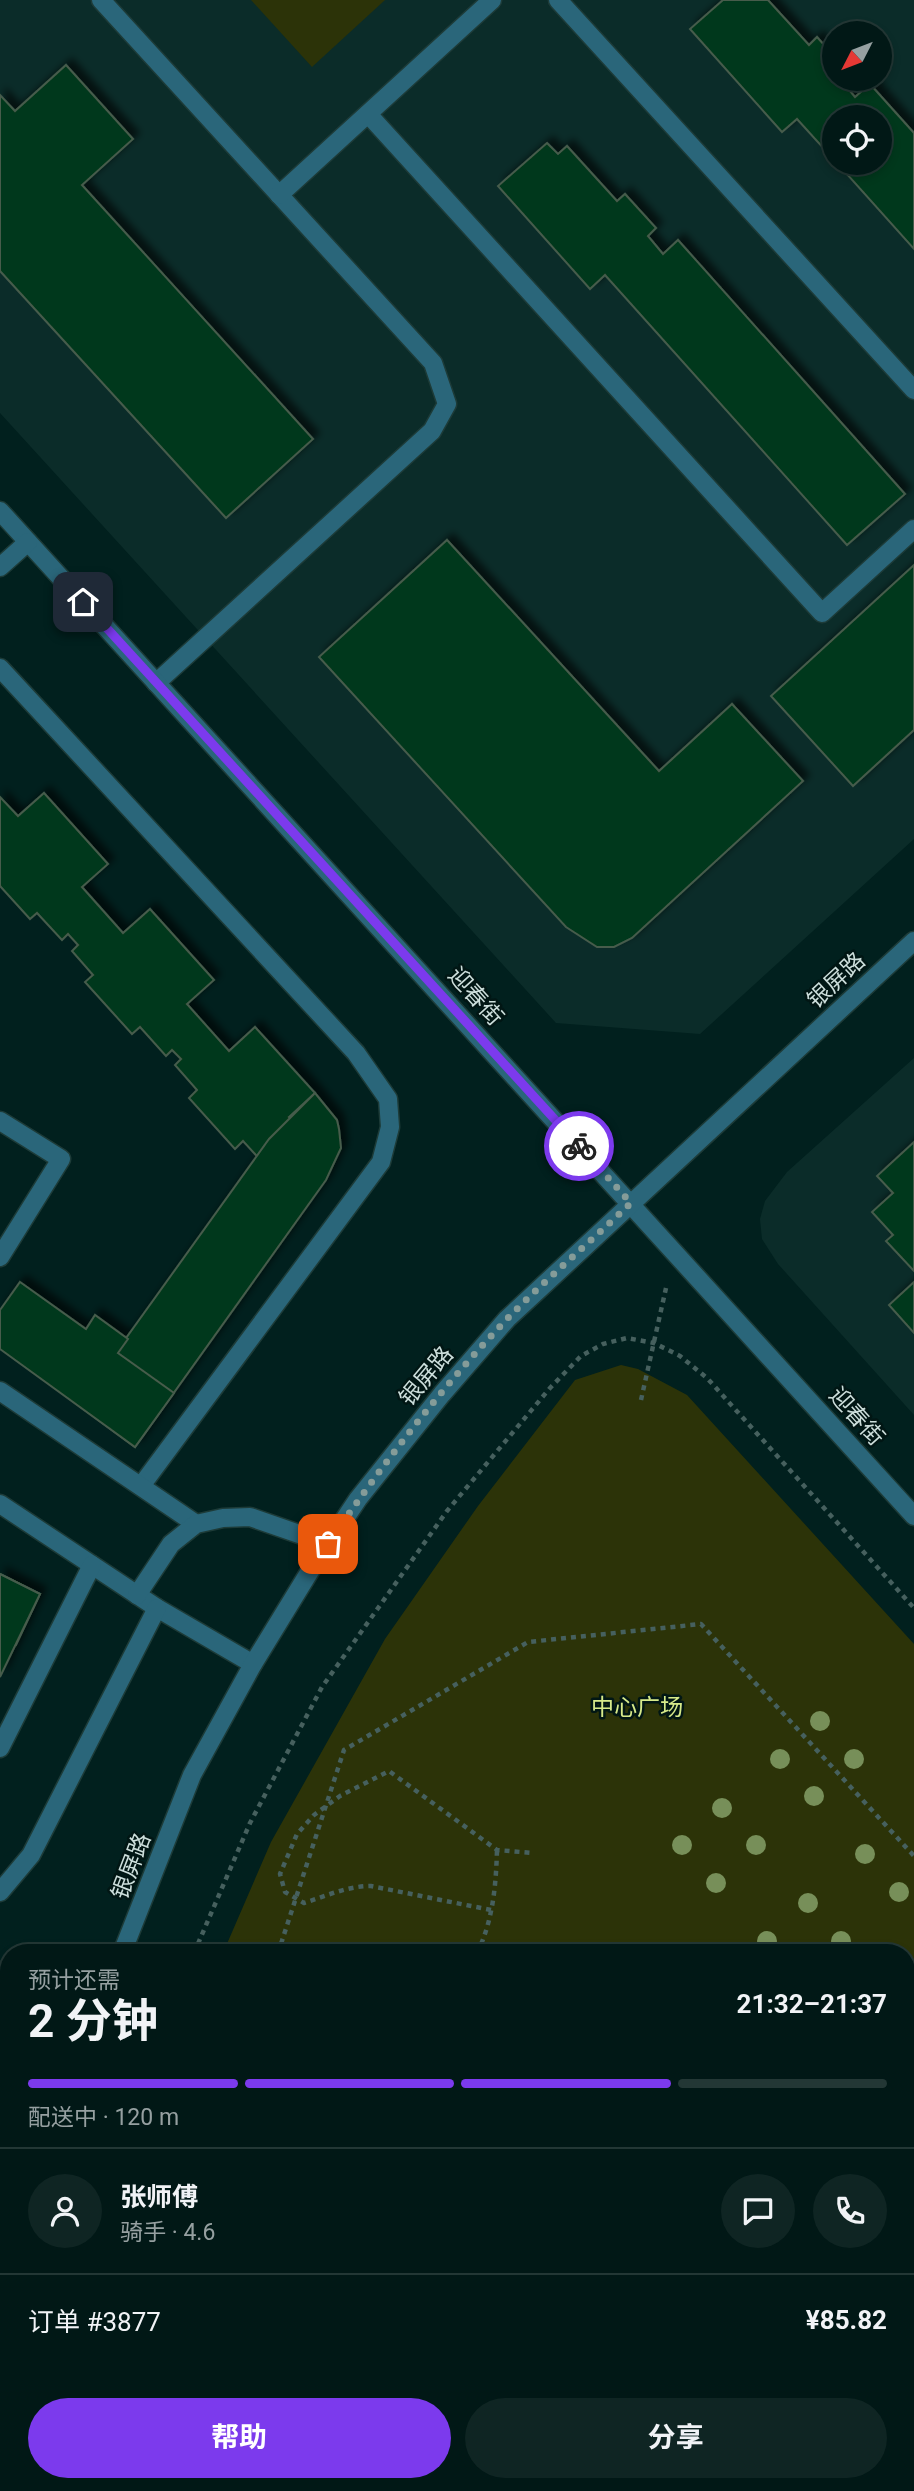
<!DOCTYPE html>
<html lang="zh">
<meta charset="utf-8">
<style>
:root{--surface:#011816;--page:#0f2523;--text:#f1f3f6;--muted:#96a0a1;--line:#233735;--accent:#7c3aed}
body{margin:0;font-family:Roboto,"Noto Sans SC",sans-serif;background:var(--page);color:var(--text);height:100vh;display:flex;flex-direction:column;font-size:26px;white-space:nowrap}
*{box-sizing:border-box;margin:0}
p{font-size:23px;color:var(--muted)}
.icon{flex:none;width:38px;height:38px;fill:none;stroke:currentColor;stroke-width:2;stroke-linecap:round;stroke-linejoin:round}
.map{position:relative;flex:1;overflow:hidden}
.side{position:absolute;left:0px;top:1944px;width:915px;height:548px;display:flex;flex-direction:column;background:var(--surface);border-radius:28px 28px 0 0;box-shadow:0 4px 10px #0003,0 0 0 2px var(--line)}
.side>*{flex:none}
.needle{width:46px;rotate:228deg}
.fabs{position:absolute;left:822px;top:21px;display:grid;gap:14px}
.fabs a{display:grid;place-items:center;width:70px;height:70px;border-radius:50%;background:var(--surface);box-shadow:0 4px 10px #0003,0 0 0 2px var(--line);font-size:35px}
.pin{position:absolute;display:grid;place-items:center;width:60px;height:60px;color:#fff;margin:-30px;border-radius:14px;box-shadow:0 4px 10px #0006}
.courier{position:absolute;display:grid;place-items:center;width:70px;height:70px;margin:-35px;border:5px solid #7c3aed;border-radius:50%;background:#fff;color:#222;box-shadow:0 2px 9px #0007}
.headline em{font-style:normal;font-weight:700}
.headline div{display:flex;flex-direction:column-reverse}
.headline{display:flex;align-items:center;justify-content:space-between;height:119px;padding:0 28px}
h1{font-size:46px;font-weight:700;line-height:52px}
.bar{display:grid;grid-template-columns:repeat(4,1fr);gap:10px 7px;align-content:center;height:84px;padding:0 28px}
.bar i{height:9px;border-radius:5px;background:var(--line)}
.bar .selected{background:var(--accent)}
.bar p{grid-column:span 4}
.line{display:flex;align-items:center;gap:18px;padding:0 28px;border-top:2px solid var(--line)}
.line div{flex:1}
.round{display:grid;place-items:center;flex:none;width:74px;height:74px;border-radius:37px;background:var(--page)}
.button{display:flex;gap:14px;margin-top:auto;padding:14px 28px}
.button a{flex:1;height:80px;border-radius:42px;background:var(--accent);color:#fff;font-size:28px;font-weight:700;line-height:80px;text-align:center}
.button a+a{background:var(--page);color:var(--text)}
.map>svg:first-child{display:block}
.built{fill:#0b2c29;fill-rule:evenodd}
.green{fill:#2c3308}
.building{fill:#03381a;stroke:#465c4c;stroke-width:2;filter:url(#shadow)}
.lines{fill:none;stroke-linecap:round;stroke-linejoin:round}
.minor-casing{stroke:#1d3b38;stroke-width:21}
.path{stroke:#46605e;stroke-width:4.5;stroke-dasharray:5 5;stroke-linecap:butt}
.minor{stroke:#2a667a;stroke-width:18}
.tree{fill:#778f59}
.done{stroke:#859c99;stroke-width:7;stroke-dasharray:0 12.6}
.route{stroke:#7c3aed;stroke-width:9}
.labels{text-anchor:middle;stroke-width:5;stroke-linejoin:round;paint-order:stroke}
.street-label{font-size:23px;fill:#ccdedb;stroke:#011614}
.park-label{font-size:23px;fill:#d7ea8a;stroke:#011614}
</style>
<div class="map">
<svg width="914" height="2491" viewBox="0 0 914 2491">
<defs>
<filter id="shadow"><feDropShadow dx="6" dy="-6" stdDeviation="3.5" flood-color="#0009"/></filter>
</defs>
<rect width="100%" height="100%" fill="#01201e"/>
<g class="built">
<path d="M0 0H914V839L700 1034 556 1023 0 413ZM835 33H880V79H835ZM835 117H880V163H835Z"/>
<polygon points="914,1058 914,1415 778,1264 762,1239 760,1219 765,1201 787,1172"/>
</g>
<g class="green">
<polygon points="251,0 385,0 312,67"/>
<polygon points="621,1365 638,1369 687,1395 914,1644 914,2491 108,2491 108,2483 906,2483 906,1953 223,1953 271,1842 385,1639 478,1506 575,1380"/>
</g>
<g class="building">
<polygon points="723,0 768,0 809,45 817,37 835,57 835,79 840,79 855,97 870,84 914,133 914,249 837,163 880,163 880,117 835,117 835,161 797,119 782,132 690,29"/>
<polygon points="66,65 133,139 82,185 313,439 226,518 0,271 0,95 15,111"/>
<polygon points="547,143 558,154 567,146 617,201 625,194 656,228 648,236 663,254 678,240 905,494 847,545 605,275 590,289 498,186"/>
<polygon points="447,540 659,771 732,704 803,781 632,938 614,947 597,947 566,927 319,657"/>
<polygon points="914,565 914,730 853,786 771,696"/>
<polygon points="44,793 108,864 82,887 123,933 150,909 214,980 187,1004 229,1051 255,1027 315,1093 289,1117 309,1139 278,1167 272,1160 266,1166 243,1141 235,1149 189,1098 197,1090 175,1065 181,1059 172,1050 166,1056 140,1027 132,1034 85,982 93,975 72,951 78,945 68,934 62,940 37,913 30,919 0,886 0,797 18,816"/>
<polygon points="315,1093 337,1120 339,1129 341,1148 326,1180 135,1447 78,1405 269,1139"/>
<polygon points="914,1142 914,1271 886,1241 893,1235 872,1212 893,1193 877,1176"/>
<polygon points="20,1282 86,1329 95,1315 128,1339 118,1353 174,1393 135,1447 0,1349 0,1310"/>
<polygon points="914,1282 914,1333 889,1305"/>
<polygon points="0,1574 40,1594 16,1645 0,1637"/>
<polygon points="0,1574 40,1594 0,1677"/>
</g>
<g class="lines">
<defs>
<g id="minor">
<polyline points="101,0 433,363 447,404 432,431 156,683"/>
<polyline points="558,0 914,390"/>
<polyline points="368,114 822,613 914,529"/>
<polyline points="279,195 492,0"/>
<polyline points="0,511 914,1516"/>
<polyline points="0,567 28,542"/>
<polyline points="0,668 356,1053 388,1099 390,1127 381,1162 141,1486"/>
<polyline points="0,1121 61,1159 0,1257"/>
<polyline points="0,1391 196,1524"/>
<polyline points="0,1504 157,1608 253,1664"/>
<polyline points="137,1595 171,1544 196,1524 223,1518 250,1517 328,1544"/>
<polyline points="0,1748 92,1565"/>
<polyline points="0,1892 31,1855 157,1608"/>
<polyline points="122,1953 192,1775 253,1664 310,1571 358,1499 442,1394 507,1319 914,941"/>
<polyline points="0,2047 9,2048"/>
<polyline points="566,2483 566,2491"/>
<polyline points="13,2491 14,2483"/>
</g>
</defs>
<use href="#minor" class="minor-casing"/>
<g class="path">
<polyline points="641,1400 666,1288"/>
<path d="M491 1910 371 1886C347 1886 326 1896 304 1903L285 1892 280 1874 297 1834 314 1815 340 1796 389 1771 497 1850 533 1853"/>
<polyline points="194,1953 250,1823 322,1687 447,1511 550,1388 581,1356 603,1344 627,1338 654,1343 680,1356 707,1378 914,1608"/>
<polyline points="278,1953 344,1750 528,1642 701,1624 914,1856"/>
<path d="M477 1953C493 1921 496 1885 497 1850"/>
<polyline points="906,2425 914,2415"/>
<polyline points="195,2483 195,2491"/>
<polyline points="344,2483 354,2491"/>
<polyline points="391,2483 394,2491"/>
<polyline points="72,2491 73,2483"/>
<polyline points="149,2491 154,2483"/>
<polyline points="838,2491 848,2483"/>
</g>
<use href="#minor" class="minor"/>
</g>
<g class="tree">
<circle cx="820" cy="1721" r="10"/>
<circle cx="780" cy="1759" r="10"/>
<circle cx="854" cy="1759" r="10"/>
<circle cx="814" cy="1796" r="10"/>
<circle cx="722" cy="1808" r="10"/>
<circle cx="682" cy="1845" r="10"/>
<circle cx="756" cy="1845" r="10"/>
<circle cx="865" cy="1854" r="10"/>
<circle cx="716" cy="1883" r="10"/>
<circle cx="899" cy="1892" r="10"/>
<circle cx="808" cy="1903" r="10"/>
<circle cx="767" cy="1941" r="10"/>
<circle cx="841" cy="1941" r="10"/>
</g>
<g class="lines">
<path class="done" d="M328 1544C381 1466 442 1387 507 1319 546 1279 590 1242 631 1203L579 1146"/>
<polyline class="route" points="83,602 579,1146"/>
</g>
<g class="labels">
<g class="street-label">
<text transform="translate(836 980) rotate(-43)" y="8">银屏路</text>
<text transform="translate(476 996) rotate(48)" y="8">迎春街</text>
<text transform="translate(426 1376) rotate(-50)" y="8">银屏路</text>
<text transform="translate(857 1416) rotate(48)" y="8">迎春街</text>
<text transform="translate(131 1866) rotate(-69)" y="8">银屏路</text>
</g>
<g class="park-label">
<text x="637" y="1715">中心广场</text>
</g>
</g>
</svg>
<div class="fabs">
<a><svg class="needle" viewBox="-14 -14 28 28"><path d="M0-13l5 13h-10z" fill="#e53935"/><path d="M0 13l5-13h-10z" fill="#96a0a1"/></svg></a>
<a><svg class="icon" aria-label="locate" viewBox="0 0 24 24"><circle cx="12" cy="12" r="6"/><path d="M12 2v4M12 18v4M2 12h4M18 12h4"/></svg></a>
</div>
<div class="pin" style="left:328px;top:1544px;background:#ea580c"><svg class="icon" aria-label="bag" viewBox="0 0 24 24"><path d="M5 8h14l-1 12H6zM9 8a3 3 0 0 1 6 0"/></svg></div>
<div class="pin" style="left:83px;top:602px;background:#1f2937"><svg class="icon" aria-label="home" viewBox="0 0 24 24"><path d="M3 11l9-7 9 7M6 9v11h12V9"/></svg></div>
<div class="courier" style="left:579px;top:1146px"><svg class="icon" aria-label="bike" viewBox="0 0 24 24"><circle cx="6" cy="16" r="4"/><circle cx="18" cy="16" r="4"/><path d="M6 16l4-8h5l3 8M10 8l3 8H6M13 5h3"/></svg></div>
<section class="side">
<div class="headline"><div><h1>2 分钟</h1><p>预计还需</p></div><em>21:32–21:37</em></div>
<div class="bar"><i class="selected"></i><i class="selected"></i><i class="selected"></i><i></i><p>配送中 · 120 m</p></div>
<div class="line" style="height:126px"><a class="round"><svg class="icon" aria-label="person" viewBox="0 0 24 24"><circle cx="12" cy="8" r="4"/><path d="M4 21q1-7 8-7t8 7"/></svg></a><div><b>张师傅</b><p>骑手 · 4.6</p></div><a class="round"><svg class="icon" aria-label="chat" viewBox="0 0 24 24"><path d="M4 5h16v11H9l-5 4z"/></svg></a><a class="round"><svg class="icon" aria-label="phone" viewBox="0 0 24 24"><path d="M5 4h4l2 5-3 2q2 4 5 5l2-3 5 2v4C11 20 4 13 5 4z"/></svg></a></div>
<div class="line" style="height:91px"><div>订单 #3877</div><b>¥85.82</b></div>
<div class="button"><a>帮助</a><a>分享</a></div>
</section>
</div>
